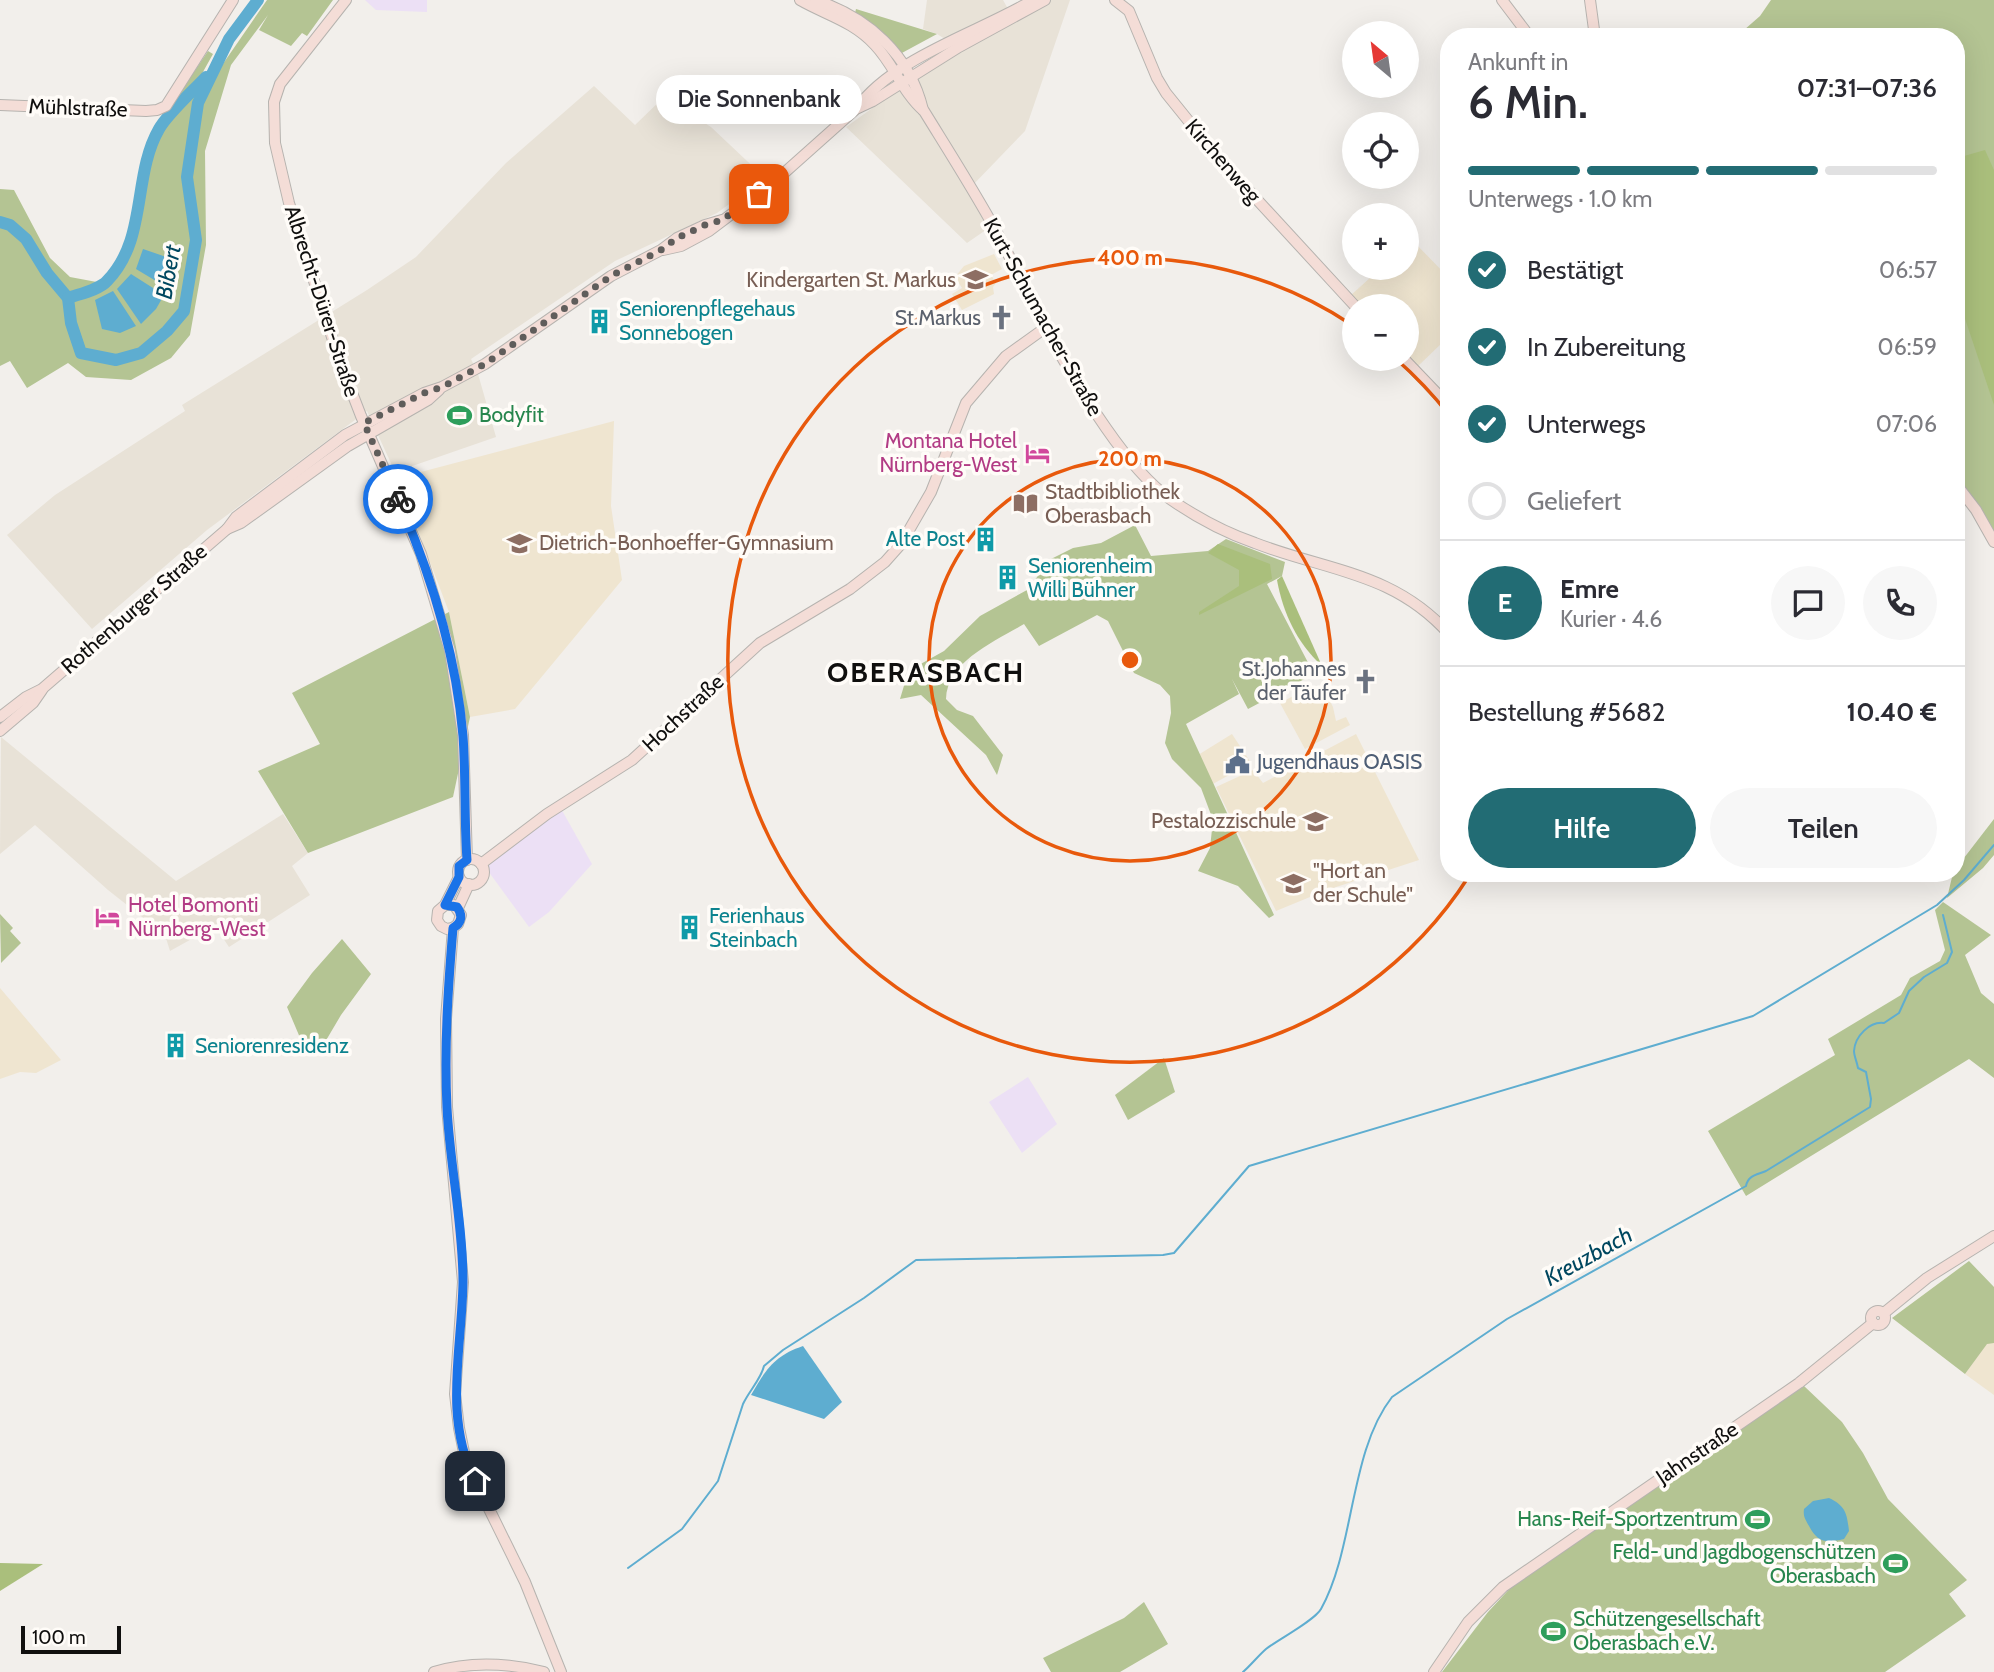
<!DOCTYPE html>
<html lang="de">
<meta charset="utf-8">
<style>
:root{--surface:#fff;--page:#f7f7f7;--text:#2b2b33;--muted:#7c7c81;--line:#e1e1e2;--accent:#226c74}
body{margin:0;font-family:Cabin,sans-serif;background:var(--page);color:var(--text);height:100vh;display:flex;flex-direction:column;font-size:26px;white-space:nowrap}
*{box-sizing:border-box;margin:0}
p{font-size:23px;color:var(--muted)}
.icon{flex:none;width:38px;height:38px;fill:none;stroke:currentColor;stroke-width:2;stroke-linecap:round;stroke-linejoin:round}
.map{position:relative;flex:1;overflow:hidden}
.panel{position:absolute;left:1440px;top:28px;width:525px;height:854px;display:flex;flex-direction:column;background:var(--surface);border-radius:28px;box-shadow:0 7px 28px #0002}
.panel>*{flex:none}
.needle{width:46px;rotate:331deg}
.buttons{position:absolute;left:1342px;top:21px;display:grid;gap:14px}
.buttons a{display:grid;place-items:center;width:77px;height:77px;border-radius:50%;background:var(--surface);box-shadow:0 7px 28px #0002;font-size:35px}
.scale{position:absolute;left:21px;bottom:18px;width:100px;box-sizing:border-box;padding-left:7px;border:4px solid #100f0e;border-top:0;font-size:19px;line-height:24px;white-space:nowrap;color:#100f0e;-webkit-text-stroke:5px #fffcf8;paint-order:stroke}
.pin{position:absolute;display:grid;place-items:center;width:60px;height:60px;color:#fff;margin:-30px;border-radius:14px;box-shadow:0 4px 10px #0006}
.courier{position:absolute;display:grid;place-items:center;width:70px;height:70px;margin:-35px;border:5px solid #1a73e8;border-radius:50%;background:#fff;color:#222;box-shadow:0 2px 9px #0007}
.bubble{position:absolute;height:49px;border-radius:24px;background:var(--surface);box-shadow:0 7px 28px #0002;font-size:23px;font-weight:600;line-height:49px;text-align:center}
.summary em{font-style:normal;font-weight:600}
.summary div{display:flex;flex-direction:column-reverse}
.summary{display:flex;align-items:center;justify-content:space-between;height:119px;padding:0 28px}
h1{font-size:46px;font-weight:600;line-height:52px}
.bar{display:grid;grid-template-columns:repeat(4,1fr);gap:10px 7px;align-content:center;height:84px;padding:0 28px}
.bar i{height:9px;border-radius:5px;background:var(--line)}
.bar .selected{background:var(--accent)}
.bar p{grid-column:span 4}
.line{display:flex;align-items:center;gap:18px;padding:0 28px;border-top:2px solid var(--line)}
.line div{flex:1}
.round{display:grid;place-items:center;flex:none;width:74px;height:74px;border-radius:37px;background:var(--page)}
ol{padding:0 28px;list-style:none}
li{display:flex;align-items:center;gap:21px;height:77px}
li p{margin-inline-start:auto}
li .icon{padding:7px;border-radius:50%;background:var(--accent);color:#fff;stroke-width:4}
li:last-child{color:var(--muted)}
li i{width:38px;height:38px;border:4px solid var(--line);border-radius:50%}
.primary-button{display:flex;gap:14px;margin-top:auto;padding:14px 28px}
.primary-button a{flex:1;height:80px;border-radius:42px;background:var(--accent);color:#fff;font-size:28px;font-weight:600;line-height:80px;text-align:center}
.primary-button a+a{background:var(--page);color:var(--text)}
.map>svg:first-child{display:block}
.built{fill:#e8e2d7}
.industrial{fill:#ece0f5}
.education{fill:#efe5d0}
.green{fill:#b4c493}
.forest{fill:#aabf7c}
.water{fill:#5eadd0}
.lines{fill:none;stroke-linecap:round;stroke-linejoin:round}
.stream{stroke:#5eadd0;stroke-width:2}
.river{stroke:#5eadd0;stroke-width:12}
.secondary-casing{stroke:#b6b3af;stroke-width:12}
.secondary{stroke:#f4ddd7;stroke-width:10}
.done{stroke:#5f5d5b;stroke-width:7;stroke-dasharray:0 12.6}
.route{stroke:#1a73e8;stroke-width:9}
.ring{fill:none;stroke:#e8590c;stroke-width:3.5}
.labels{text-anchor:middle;stroke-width:7;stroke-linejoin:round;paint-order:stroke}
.street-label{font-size:21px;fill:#100f0e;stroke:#fffcf8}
.education-label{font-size:21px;fill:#785e54;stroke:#fffcf8;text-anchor:start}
.culture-label{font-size:21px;fill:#0d838f;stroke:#fffcf8;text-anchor:start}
.worship-label{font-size:21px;fill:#5b616d;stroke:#fffcf8;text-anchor:end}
.leisure-label{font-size:21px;fill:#27864d;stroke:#fffcf8;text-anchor:start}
.hotel-label{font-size:21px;fill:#b23c85;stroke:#fffcf8;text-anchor:end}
.service-label{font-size:21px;fill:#4e5e75;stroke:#fffcf8;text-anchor:start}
.water-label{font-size:23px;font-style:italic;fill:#00475f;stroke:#fffcf8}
.district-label{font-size:28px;font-weight:bold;letter-spacing:2px;fill:#100f0e;stroke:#fffcf8}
.centre{fill:#e8590c;stroke:#fffcf8;stroke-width:3.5}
.ring-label{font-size:21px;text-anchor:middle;font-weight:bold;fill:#e8590c;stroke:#fffcf8;stroke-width:7;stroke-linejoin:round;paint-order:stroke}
</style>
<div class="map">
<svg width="1994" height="1672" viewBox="0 0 1994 1672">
<rect width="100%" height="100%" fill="#f2efeb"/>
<g class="built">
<polygon points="927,0 1003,0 1012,16 1045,0 1070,0 1025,131 971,187 993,225 967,243 846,127 917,76 961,49 937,34 923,29"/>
<polygon points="594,86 635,125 664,97 711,127 765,178 717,213 615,261 471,359 478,374 496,437 395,472 367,411 207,530 92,629 7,535 55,495 185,411 182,405 367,290 416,257 506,163"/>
<polygon points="1,737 176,881 283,814 308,853 292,866 310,895 229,947 215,926 170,951 165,935 108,890 35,825 0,854"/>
</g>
<g class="industrial">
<polygon points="365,0 427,0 427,12 376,10"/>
<polygon points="559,805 592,864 549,912 529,927 483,864"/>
<polygon points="1028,1077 1057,1124 1022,1153 989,1102"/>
</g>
<g class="education">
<polygon points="1412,240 1449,278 1449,350 1442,343 1418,366 1407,354 1407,306 1361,306 1350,296 1381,268 1407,268 1407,245"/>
<polygon points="994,254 1002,269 991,275 996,283 993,287 994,294 962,310 952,294 962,288 955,277 964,266"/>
<polygon points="614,421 611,506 622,580 515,709 470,717 449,612 398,478"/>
<polygon points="1312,686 1318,695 1321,694 1324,698 1328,697 1333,707 1336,721 1346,717 1350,725 1305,749 1280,703"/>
<polygon points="1232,734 1251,763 1211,785 1198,755"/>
<polygon points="1356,734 1419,860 1327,890 1276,911 1216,787 1253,770 1263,783"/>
<polygon points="0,988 61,1060 36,1073 20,1072 0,1079"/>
<polygon points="1987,1343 1994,1343 1994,1395 1965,1374"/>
</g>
<g class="green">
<polygon points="267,0 333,0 307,36 302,33 291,46 259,30 268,15 231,65 205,151 206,245 190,335 171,358 131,380 86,377 68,363 27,388 10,361 0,366 0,189 14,190 50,258 70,277 102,283 126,259 140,218 144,181 152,159 154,144 167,112 208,51 213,54 199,79 208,93 218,71"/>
<polygon points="1771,0 1994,0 1994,540 1957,480 1956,37 1736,37 1760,16"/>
<polygon points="856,9 937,34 900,54 882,33 855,13"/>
<path d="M1135 525 1151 556 1208 551 1226 539 1285 562 1282 576 1267 584 1314 674 1248 709 1232 679 1239 694 1186 724 1274 915 1269 918 1238 886 1198 871 1210 848 1213 820 1201 788 1172 759 1165 743 1171 713 1170 696 1160 685 1134 673 1108 621 1097 615 1039 646 1024 624C996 641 947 661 946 699L957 710 973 716 1003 755 997 775 986 755 921 695 900 699 906 679 917 666 944 651 980 616 1027 590 1051 559 1073 548 1101 543Z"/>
<polygon points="449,612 470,717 453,797 308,853 258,771 320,744 292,693"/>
<polygon points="1994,819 1994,855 1983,868 1947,898 1953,873 1956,873 1957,867"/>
<polygon points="1943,902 1991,935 1965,955 1981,993 1994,1004 1994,1078 1969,1059 1746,1196 1708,1131 1835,1055 1828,1039 1901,995 1910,978 1940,961 1945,950 1935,910"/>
<polygon points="0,914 13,928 10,931 21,943 1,963"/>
<polygon points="342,939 371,974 341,1015 318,1054 301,1040 287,1007 312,973"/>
<polygon points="1164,1058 1175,1092 1128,1120 1115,1095"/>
<polygon points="1969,1261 1994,1287 1994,1343 1987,1344 1965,1374 1892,1318"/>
<polygon points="1804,1386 1842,1422 1863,1453 1888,1499 1967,1580 1949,1594 1966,1616 1885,1672 1442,1672 1488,1612 1515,1583"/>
<polygon points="1144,1602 1168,1644 1120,1672 1051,1672 1043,1658 1124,1618"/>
</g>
<g class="forest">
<polygon points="1985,150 1994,170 1994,405 1957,295 1957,158"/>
<polygon points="1218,544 1270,564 1272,579 1199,615 1199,612 1239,586 1239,570 1208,553"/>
<path d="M1282 576 1322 666C1297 643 1283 613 1277 580Z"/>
<polygon points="0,1563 43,1564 0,1591"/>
</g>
<g class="water">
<polygon points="143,249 175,260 166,287 136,269"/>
<polygon points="131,274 164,295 156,309 141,324 117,289"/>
<polygon points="113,291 136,326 120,333 102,329 95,300"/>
<path d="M803 1346 842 1402 824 1419 751 1395C766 1369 774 1356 803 1346Z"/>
<path d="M1829 1498C1846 1506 1847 1514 1849 1531L1844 1539C1826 1543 1818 1543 1809 1526 1805 1519 1803 1516 1804 1509L1813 1501Z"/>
</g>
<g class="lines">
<g class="stream">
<path d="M628 1568 682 1529 718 1481 743 1404C749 1391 761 1379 764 1366L783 1350 864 1298 916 1260 1163 1255 1174 1253 1249 1166 1753 1016 1937 905 1964 880 1994 845"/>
<path d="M1243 1672C1251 1665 1258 1656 1266 1649 1279 1639 1314 1621 1321 1609 1355 1548 1349 1452 1392 1397L1507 1319 1746 1186C1748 1175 1757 1175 1766 1171L1870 1107 1871 1099 1866 1072 1858 1068C1857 1062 1854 1056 1854 1051 1855 1036 1870 1021 1884 1023L1899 1013 1909 991 1924 977 1947 963 1952 952 1943 915"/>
</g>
<g class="river">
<polyline points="0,222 10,225 26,239 47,273 68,298 71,323 81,353 116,360 141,353 167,331 184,311 196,240 187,177 198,103 229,39 258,0"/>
<path d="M68 298C79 294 99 290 107 281 148 239 132 176 159 129 168 113 193 91 206 77"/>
</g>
<defs>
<g id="secondary">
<polyline points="346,0 280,84 274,102 275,143 289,203 339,359 361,416 421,554 450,651 463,735 467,860"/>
<path d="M800 0C826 15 853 21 875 45 894 65 903 93 924 111 948 150 973 189 995 229 1031 297 1062 366 1106 428 1124 454 1145 481 1170 499 1196 517 1226 533 1255 543 1327 571 1394 572 1449 634"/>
<path d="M815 0C868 17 910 55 923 110"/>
<polyline points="1115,0 1129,11 1157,78 1166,93 1216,155 1355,306"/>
<polyline points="1502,0 1530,37"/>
<polyline points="1590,0 1595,37"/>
<polyline points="0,105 146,111 157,110 166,106 233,0"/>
<polyline points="858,108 873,101 959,47 1045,0"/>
<path d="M663 250 681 246 709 231 774 182 857 108C894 57 980 32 1033 0"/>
<polyline points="1404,359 1449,406"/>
<polyline points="1956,484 1976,510 1994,542"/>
<polyline points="227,529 241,523 348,446 428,400 439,390"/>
<polyline points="0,717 26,697 42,689 227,529 236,517 345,435 424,393 442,387 485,364 611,276 661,250 677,238 705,225 722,220"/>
<polyline points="0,731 33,703 42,690"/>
<circle cx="471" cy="872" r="13"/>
<polyline points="481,864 547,814 632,760 760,643 850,589 885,562 901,544 931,492 966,403 1006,356 1045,328"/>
<polyline points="445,905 454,905 461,915 458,924 453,928 446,1019 447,1107 463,1282 455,1394 459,1428 466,1462 525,1582 561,1672"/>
<polyline points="458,908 469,884"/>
<polyline points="453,928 447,929 441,926 437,920 438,911 445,905 459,877"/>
<circle cx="1878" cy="1318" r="7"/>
<polyline points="1884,1313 1927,1278 1994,1236"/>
<path d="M434 1672C470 1661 508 1663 544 1672"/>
<polyline points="1434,1672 1468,1622 1503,1587 1799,1383 1873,1323"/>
</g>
</defs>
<use href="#secondary" class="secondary-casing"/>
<use href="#secondary" class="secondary"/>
</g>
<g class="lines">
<polyline class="done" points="398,499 364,423 424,393 442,387 485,364 611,276 661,250 677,238 705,225 722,220 759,194"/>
<path class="route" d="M398 499C431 574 456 654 463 736 466 777 464 819 467 860L459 866V877L445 905 457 907C463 915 462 923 453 928 448 988 444 1048 447 1108 450 1166 463 1224 463 1282 462 1350 443 1417 475 1481"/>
</g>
<g class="ring">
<circle cx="1130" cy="660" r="201"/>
<path d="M1469 876A402 402 0 1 1 1352 325M1396 359A402 402 0 0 1 1449 415"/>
</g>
<defs>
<symbol id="school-bare" viewBox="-9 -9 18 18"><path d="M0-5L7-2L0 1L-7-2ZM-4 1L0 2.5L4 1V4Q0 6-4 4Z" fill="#8d6e63" stroke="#fffcf8" stroke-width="2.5" paint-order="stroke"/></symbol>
<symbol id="church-bare" viewBox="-9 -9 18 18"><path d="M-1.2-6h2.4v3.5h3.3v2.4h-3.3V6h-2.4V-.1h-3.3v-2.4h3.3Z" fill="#6b7280" stroke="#fffcf8" stroke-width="2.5" paint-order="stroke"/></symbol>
<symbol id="building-bare" viewBox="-9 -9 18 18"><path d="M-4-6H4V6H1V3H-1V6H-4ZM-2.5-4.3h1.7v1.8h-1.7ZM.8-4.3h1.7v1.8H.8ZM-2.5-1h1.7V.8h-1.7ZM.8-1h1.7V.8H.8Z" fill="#0f9aa8" stroke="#fffcf8" stroke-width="2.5" paint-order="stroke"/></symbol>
<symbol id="stadium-bare" viewBox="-9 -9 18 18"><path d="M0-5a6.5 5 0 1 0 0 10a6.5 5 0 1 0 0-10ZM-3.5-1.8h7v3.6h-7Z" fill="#2e9e5b" stroke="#fffcf8" stroke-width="2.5" paint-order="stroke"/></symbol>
<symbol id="hotel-bare" viewBox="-9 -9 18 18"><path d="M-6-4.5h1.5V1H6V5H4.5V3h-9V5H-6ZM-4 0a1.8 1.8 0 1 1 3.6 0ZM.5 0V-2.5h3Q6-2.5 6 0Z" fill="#d1479c" stroke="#fffcf8" stroke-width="2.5" paint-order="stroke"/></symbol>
<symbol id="library-bare" viewBox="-9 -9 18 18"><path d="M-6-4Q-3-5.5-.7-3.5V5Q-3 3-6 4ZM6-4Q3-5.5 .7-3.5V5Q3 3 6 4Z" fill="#8d6e63" stroke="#fffcf8" stroke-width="2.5" paint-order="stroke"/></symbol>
<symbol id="civic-bare" viewBox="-9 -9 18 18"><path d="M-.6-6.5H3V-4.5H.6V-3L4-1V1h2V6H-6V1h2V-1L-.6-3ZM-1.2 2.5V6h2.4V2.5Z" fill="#5c6f8a" stroke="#fffcf8" stroke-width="2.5" paint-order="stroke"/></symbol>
</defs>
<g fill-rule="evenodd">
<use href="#school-bare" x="958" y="262" width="35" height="35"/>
<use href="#church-bare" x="984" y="300" width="35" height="35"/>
<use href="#building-bare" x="582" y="304" width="35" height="35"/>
<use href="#stadium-bare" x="442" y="398" width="35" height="35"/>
<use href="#hotel-bare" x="1020" y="436" width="35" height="35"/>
<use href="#library-bare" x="1008" y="486" width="35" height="35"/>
<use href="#building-bare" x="968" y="522" width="35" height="35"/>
<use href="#school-bare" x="502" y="526" width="35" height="35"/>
<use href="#building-bare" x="990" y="560" width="35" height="35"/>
<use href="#church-bare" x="1348" y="664" width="35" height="35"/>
<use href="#civic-bare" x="1220" y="744" width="35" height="35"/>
<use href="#school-bare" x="1298" y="804" width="35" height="35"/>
<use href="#school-bare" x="1276" y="866" width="35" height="35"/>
<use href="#hotel-bare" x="90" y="900" width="35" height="35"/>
<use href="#building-bare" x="672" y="910" width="35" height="35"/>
<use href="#building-bare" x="158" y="1028" width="35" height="35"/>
<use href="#stadium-bare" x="1740" y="1502" width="35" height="35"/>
<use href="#stadium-bare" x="1878" y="1546" width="35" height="35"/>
<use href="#stadium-bare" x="1536" y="1614" width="35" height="35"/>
</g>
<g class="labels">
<g class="street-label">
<text transform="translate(78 108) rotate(2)" y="7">Mühlstraße</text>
<text transform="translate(1223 161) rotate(49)" y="7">Kirchenweg</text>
<text transform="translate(322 301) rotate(72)" y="7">Albrecht-Dürer-Straße</text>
<text transform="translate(1043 317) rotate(61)" y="7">Kurt-Schumacher-Straße</text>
<text transform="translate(134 609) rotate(-41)" y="7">Rothenburger Straße</text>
<text transform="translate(683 713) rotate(-43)" y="7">Hochstraße</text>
<text transform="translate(1697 1453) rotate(-34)" y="7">Jahnstraße</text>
</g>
<g class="education-label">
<text x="956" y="287" text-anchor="end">Kindergarten St. Markus</text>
<text x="1045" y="499">Stadtbibliothek<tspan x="1045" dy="24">Oberasbach</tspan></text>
<text x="539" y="550">Dietrich-Bonhoeffer-Gymnasium</text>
<text x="1296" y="828" text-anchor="end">Pestalozzischule</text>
<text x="1313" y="878">"Hort an<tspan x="1313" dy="24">der Schule"</tspan></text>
</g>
<g class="culture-label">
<text x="619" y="316">Seniorenpflegehaus<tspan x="619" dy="24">Sonnebogen</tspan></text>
<text x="965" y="546" text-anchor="end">Alte Post</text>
<text x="1028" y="573">Seniorenheim<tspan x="1028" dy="24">Willi Bühner</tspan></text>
<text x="709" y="923">Ferienhaus<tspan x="709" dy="24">Steinbach</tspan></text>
<text x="195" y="1053">Seniorenresidenz</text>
</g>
<g class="worship-label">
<text x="981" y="325">St.Markus</text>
<text x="1346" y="676">St.Johannes<tspan x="1346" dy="24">der Täufer</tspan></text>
</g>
<g class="leisure-label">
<text x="479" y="422">Bodyfit</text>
<text x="1738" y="1526" text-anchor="end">Hans-Reif-Sportzentrum</text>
<text x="1876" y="1559" text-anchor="end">Feld- und Jagdbogenschützen<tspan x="1876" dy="24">Oberasbach</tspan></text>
<text x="1573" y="1626">Schützengesellschaft<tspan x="1573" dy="24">Oberasbach e.V.</tspan></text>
</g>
<g class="hotel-label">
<text x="1017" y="448">Montana Hotel<tspan x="1017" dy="24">Nürnberg-West</tspan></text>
<text x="128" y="912" text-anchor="start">Hotel Bomonti<tspan x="128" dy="24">Nürnberg-West</tspan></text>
</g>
<g class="service-label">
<text x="1257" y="769">Jugendhaus OASIS</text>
</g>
<g class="water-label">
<text transform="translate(168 272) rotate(-80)" y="8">Bibert</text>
<text transform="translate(1588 1256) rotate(-29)" y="8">Kreuzbach</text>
</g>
<g class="district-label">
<text x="926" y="682">OBERASBACH</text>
</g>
</g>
<circle cx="1130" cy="660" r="10" class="centre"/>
<g class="ring-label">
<text x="1130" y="265">400 m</text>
<text x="1130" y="466">200 m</text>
</g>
</svg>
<div class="buttons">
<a><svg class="needle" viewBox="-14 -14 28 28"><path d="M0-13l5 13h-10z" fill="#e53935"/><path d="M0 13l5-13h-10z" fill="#7c7c81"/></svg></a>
<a><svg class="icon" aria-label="locate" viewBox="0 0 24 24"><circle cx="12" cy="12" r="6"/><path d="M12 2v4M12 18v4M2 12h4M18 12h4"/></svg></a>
<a>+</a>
<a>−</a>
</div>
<div class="scale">100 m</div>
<div class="pin" style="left:759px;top:194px;background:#ea580c"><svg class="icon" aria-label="bag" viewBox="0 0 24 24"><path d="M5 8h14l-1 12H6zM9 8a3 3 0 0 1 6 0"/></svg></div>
<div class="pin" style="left:475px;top:1481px;background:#1f2937"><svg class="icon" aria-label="home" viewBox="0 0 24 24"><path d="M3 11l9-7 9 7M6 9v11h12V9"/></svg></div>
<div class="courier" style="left:398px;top:499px"><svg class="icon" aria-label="bike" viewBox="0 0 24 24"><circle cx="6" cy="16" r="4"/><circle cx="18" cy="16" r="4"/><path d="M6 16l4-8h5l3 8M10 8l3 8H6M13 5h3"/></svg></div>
<div class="bubble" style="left:656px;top:75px;width:206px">Die Sonnenbank</div>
<section class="panel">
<div class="summary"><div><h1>6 Min.</h1><p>Ankunft in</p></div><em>07:31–07:36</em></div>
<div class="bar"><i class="selected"></i><i class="selected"></i><i class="selected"></i><i></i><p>Unterwegs · 1.0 km</p></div>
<ol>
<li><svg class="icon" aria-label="check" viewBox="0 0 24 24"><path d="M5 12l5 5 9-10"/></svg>Bestätigt<p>06:57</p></li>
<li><svg class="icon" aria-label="check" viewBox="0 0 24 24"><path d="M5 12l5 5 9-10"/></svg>In Zubereitung<p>06:59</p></li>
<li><svg class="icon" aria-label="check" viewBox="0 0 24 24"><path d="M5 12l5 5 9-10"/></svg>Unterwegs<p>07:06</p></li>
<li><i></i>Geliefert</li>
</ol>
<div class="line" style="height:126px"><b class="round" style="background:var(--accent);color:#fff">E</b><div><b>Emre</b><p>Kurier · 4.6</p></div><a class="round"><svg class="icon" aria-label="chat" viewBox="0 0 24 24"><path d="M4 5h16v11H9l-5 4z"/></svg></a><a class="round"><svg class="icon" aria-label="phone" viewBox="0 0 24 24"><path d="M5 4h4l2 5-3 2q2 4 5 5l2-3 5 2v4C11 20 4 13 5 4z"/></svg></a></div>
<div class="line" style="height:91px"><div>Bestellung #5682</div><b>10.40 €</b></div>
<div class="primary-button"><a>Hilfe</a><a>Teilen</a></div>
</section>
</div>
